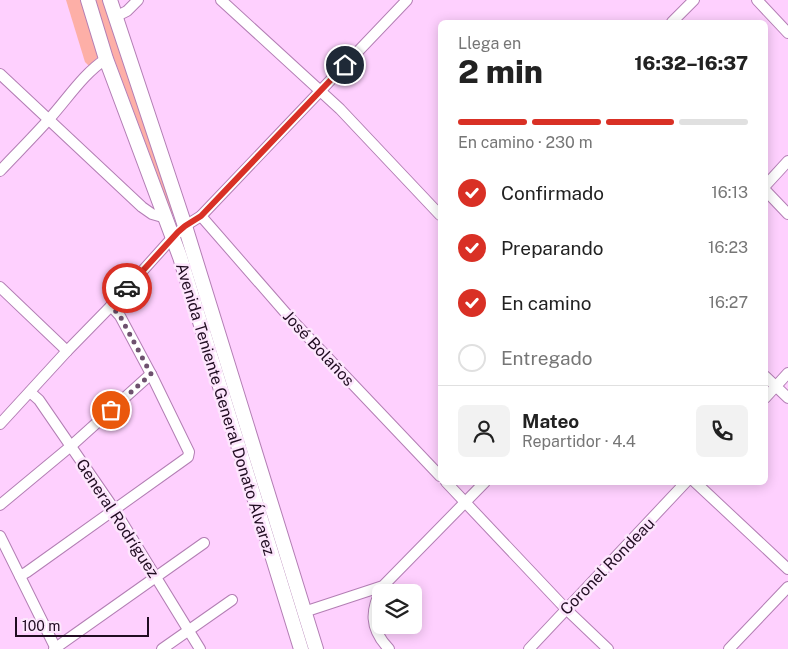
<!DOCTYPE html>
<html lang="es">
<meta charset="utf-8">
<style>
:root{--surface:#fff;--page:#f2f2f2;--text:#222;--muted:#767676;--line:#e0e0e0;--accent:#d93025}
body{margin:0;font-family:"Public Sans",sans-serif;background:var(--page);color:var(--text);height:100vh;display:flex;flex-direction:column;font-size:19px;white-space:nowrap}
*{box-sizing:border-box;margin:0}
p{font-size:16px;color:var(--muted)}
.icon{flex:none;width:28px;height:28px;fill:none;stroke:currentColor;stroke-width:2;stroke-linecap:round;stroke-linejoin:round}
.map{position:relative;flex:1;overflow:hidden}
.panel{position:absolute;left:438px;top:20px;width:330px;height:465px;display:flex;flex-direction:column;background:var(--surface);border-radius:8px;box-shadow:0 2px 12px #0003}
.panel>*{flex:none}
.tools{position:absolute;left:372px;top:584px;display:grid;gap:10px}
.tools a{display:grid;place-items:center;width:50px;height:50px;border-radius:8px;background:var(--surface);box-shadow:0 2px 12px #0003;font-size:25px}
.scale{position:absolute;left:15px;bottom:12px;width:134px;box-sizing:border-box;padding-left:5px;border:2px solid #200c21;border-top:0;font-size:14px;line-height:18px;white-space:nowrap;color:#200c21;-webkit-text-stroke:4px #fde6fd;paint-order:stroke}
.pin{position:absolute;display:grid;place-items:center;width:42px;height:42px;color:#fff;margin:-21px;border:2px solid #fff;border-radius:50%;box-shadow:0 1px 5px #0007}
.courier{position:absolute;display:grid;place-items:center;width:50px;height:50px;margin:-25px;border:4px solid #d93025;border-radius:50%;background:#fff;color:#222;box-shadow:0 1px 6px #0007}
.headline em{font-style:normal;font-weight:800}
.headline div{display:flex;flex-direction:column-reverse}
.headline{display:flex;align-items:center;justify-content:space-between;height:85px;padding:0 20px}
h1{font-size:32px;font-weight:800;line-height:38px}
.bar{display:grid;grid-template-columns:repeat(4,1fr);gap:8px 5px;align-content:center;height:60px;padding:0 20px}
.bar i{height:6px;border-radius:4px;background:var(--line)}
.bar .selected{background:var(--accent)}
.bar p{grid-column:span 4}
.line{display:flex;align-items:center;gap:12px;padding:0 20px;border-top:1px solid var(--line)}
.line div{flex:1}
.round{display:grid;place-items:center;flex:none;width:52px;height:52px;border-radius:8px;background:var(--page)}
ol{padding:0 20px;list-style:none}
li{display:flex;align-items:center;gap:15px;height:55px}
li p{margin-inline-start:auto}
li .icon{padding:5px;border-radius:50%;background:var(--accent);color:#fff;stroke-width:4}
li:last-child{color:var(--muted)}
li i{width:28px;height:28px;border:2px solid var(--line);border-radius:50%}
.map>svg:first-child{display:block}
.grass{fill:#fdafa7}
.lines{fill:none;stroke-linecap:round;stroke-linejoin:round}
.minor-casing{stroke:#b37eb4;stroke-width:12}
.secondary-casing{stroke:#b37eb4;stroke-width:16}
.minor{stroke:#fff;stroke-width:10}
.secondary{stroke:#fff;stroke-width:14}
.done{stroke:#6e516e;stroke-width:5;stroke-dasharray:0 9}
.route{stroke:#d93025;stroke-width:6}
.labels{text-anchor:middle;stroke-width:5;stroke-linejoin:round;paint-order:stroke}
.street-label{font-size:16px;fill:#200c21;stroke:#fde6fd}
</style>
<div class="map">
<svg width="788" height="649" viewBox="0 0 788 649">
<rect width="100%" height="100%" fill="#fed0fe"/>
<g class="grass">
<polygon points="66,0 83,0 98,53 97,58 89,66 85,62"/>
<polygon points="95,0 104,0 176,215 172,214 113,56"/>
</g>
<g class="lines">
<defs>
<g id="minor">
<polyline points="221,0 340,109 440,215"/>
<polyline points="757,0 788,33"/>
<polyline points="115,17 127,11 138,0"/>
<polyline points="672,22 694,0"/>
<polyline points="0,74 142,207 152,214 166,218"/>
<path d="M0 171C17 153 34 136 50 118 68 98 84 73 106 59"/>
<polyline points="765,186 788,161"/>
<polyline points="765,190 788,214"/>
<polyline points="201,216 290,318 440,476"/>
<polyline points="0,287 67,351"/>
<polyline points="765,376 788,398"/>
<polyline points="30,392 39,400 114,509 200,649"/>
<polyline points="765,398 788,373"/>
<polyline points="0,424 67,351 111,306 172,238 185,226 201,216 407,0"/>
<polyline points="446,482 566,609 608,649"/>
<polyline points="695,482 788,569"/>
<polyline points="0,505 71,446 151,374"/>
<polyline points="0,536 56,649"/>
<polyline points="20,576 27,572 188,457 189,452 151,374 120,316 111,306"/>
<path d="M383 586C370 610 369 628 389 649"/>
<polyline points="304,612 383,586 485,482"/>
<polyline points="54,649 204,543"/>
<polyline points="162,649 232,600"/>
<polyline points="529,649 686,482"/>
<polyline points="729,649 788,587"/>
</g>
<g id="secondary">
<polyline points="88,0 106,59 180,257 301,649"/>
<polyline points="110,0 185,226 316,649"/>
</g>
</defs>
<use href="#minor" class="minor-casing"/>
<use href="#secondary" class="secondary-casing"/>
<use href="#minor" class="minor"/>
<use href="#secondary" class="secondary"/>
</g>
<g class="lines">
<polyline class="done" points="111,410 151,374 120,316 111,306 127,288"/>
<polyline class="route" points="127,288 178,232 185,226 201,216 345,65"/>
</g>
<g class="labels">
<g class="street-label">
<text transform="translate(319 348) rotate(47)" y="6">José Bolaños</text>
<text transform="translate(226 409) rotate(73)" y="6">Avenida Teniente General Donato Álvarez</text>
<text transform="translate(118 518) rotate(57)" y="6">General Rodríguez</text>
<text transform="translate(607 566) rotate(-46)" y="6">Coronel Rondeau</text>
</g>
</g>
</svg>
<div class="tools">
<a><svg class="icon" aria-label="layers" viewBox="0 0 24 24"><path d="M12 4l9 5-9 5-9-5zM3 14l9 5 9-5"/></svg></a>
</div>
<div class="scale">100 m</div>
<div class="pin" style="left:111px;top:410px;background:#ea580c"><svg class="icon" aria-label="bag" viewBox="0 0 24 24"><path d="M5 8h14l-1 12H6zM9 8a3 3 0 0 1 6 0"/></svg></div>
<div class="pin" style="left:345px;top:65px;background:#1f2937"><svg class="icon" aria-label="home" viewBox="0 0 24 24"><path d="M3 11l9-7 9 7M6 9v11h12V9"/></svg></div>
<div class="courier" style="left:127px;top:288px"><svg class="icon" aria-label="car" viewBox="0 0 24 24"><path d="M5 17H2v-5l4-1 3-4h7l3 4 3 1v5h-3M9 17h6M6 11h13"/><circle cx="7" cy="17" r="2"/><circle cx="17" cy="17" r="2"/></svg></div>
<section class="panel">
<div class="headline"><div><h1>2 min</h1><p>Llega en</p></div><em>16:32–16:37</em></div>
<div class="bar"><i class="selected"></i><i class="selected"></i><i class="selected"></i><i></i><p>En camino · 230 m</p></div>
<ol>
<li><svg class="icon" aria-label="check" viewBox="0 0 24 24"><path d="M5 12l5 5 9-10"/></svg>Confirmado<p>16:13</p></li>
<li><svg class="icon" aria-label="check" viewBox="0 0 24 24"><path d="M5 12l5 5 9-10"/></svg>Preparando<p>16:23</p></li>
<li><svg class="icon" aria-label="check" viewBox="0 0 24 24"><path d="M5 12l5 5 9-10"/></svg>En camino<p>16:27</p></li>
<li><i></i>Entregado</li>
</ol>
<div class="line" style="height:90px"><a class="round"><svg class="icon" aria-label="person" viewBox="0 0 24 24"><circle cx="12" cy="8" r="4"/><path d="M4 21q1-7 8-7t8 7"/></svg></a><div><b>Mateo</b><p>Repartidor · 4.4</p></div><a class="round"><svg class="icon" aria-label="phone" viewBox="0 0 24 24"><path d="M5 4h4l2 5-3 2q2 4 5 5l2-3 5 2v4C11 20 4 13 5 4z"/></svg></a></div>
</section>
</div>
